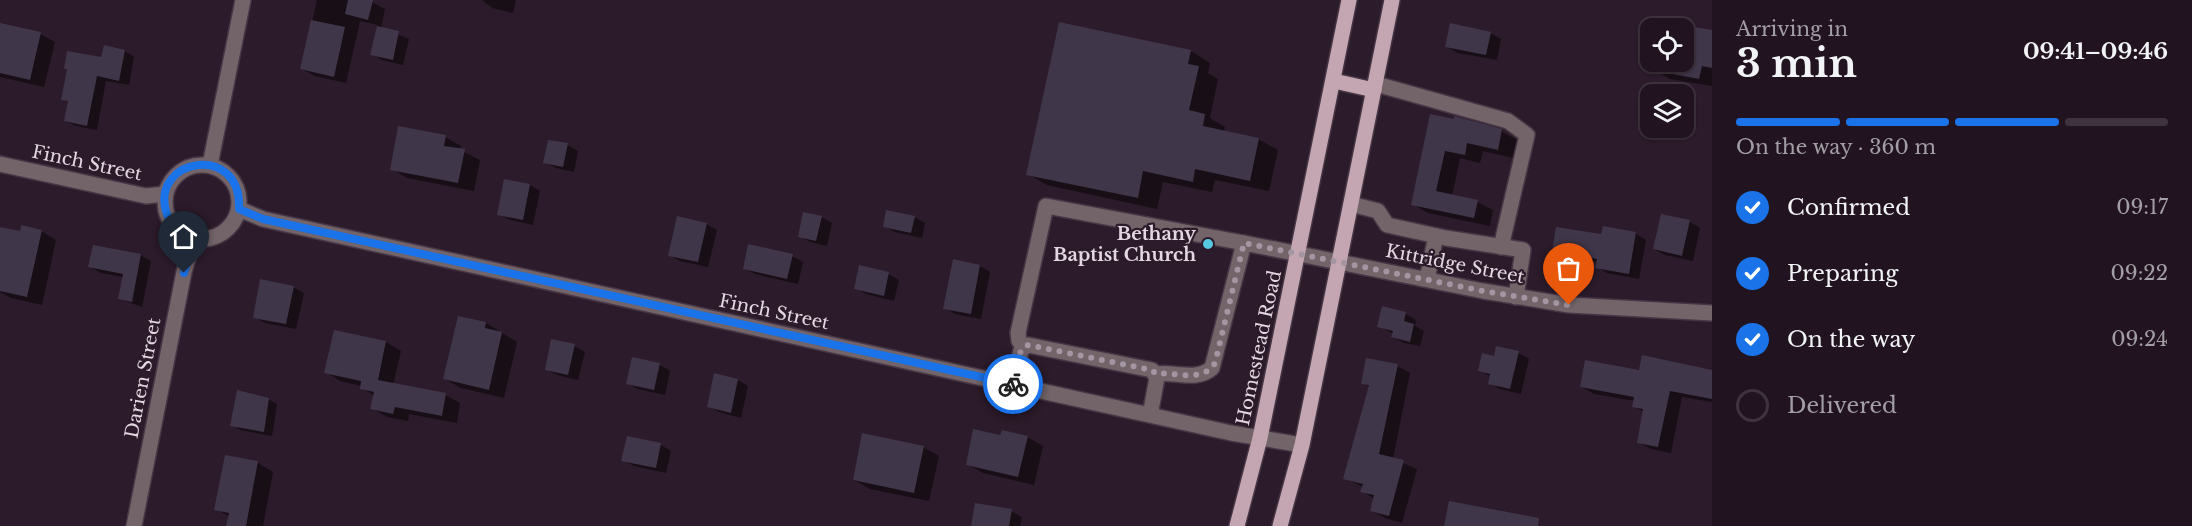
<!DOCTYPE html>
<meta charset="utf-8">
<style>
:root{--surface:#211420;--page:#2d212d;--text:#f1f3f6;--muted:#a29ea5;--line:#3e333e;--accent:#1a73e8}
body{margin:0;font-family:"Libre Baskerville",serif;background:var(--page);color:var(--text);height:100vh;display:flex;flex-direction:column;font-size:22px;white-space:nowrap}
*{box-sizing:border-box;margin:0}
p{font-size:20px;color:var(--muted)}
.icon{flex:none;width:33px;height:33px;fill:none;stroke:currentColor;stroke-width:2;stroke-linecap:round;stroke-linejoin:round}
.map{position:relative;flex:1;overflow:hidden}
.panel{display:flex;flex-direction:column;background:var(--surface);width:480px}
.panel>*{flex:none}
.fabs{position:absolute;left:1640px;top:18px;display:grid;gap:12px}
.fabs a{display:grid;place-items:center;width:54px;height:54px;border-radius:12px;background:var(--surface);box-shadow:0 2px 4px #0004,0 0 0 2px var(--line);font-size:30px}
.pin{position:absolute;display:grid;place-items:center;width:51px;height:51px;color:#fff;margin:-62px -26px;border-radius:50% 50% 50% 0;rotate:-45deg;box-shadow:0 0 6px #0007}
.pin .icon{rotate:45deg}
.courier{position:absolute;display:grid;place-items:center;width:60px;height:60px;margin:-30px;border:4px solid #1a73e8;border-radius:50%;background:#fff;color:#222;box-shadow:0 2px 8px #0007}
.summary em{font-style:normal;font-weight:700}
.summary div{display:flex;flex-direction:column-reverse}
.summary{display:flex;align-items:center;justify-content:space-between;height:102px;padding:0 24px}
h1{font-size:39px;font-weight:700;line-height:45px}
.bar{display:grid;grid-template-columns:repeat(4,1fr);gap:9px 6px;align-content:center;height:72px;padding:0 24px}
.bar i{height:8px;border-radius:4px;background:var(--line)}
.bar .on{background:var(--accent)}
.bar p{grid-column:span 4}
ol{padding:0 24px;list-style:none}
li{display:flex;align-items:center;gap:18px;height:66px}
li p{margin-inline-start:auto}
li .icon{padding:6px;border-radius:50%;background:var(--accent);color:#fff;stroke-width:4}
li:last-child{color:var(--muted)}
li i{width:33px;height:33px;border:3px solid var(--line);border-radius:50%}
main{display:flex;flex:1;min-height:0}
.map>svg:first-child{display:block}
.shadow{fill:#0007}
.building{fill:#40364a}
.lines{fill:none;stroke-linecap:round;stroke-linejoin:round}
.minor-casing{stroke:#463544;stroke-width:18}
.major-casing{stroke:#463544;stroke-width:18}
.minor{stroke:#726469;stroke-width:15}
.major{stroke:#c3a6b1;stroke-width:15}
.done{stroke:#a395a1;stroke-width:6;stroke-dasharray:0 10.8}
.route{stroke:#1a73e8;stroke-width:8}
.poi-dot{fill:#55cae0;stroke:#2c1b2a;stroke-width:2}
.labels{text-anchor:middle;stroke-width:4.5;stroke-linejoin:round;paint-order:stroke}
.street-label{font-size:18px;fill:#e3d7e1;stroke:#2c1b2a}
.poi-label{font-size:18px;font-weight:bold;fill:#e3d7e1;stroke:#2c1b2a;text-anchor:end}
</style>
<main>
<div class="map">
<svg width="1712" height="526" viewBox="0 0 1712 526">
<rect width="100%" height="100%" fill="#2c1b2a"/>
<g class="shadow">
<polygon points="317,0 368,0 385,9 381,28 409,39 403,65 382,60 371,54 378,25 360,21 346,83 315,76 302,69"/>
<polygon points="482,0 516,0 513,13 492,8"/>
<polygon points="0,24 40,34 55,42 44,87 0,77"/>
<polygon points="1712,32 1712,86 1670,79 1654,70 1656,62 1683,62 1683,41"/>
<polygon points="1490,33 1501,39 1497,60 1458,53 1447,47"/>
<polygon points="125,51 134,57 129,85 106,81 97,130 76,126 66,121 69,103 63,99 68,70 65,68"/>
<polygon points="1191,51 1210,63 1208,73 1218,79 1210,118 1225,127 1224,132 1258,139 1278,150 1269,191 1215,180 1212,192 1163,182 1157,209 1047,185 1028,174"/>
<polygon points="1455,121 1501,131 1517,140 1513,158 1483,151 1480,163 1460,158 1452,196 1477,202 1493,210 1490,226 1428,213 1413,204"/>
<polygon points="445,137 461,146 460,150 480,160 474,191 407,178 392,169"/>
<polygon points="567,145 578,151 574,172 556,168 545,162"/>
<polygon points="530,185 540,191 533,225 510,220 499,214"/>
<polygon points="1662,216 1690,222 1700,228 1693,261 1665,255 1654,249"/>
<polygon points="821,217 832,223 827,246 810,242 800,236"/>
<polygon points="914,217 925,223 922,238 895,232 884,226"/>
<polygon points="706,224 717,230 708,267 680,261 669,255"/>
<polygon points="0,228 21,233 41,231 56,240 42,305 11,298 0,292"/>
<polygon points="1636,234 1646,240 1639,279 1607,273 1597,267 1598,262 1564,256 1553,250 1602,236"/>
<polygon points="140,255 151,261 142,307 120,299 123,277 101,273 90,267"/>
<polygon points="792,256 803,262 798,284 755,274 744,268"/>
<polygon points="954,261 980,266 990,272 981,319 955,314 945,308"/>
<polygon points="888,274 899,280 894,301 866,294 856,288"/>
<polygon points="293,287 304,293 296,329 265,323 254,317"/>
<polygon points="1406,314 1416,320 1415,326 1424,331 1420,346 1404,343 1393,337 1394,334 1379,326"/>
<polygon points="486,323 517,342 504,398 461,388 445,379"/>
<polygon points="335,332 386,342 401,351 393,385 445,395 460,403 457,423 409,414 408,421 387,417 372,408 375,396 361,388 362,386 340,381 326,372"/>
<polygon points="574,346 585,352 578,380 557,375 546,369"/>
<polygon points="1518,353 1529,359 1521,394 1500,389 1490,383 1491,377 1480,370 1495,358"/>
<polygon points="633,359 660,365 670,371 665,395 638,389 628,383"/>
<polygon points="1397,366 1410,373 1393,459 1417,469 1402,523 1385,518 1372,511 1375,499 1362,491 1363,487 1345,478 1370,387 1363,383"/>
<polygon points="1712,371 1712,402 1682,397 1671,453 1651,449 1638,442 1644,412 1633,406 1635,401 1594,394 1582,387 1640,372"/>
<polygon points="738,380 748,386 741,418 719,412 708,406"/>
<polygon points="268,399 277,404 272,436 240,430 232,425"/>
<polygon points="628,437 661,445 671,451 666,473 634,466 623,460"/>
<polygon points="1002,437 1027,437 1043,446 1034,485 983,473 967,464"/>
<polygon points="923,447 939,456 929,501 870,489 854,480"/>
<polygon points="226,456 258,463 273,472 263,526 229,526 230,517 216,509"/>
<polygon points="1011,511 1022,517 1020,526 972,526"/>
</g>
<g class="building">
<polygon points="348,0 373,0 368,20 345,14"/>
<polygon points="311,20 345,27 334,77 300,69"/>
<polygon points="1059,22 1191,50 1188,64 1199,66 1189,110 1205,114 1203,126 1259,138 1250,181 1195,169 1193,182 1143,171 1138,198 1026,175"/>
<polygon points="0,23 41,32 30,80 0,73"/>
<polygon points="1450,23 1491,32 1486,55 1445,47"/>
<polygon points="377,26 399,31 393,60 370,55"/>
<polygon points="1689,26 1712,30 1712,68 1702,66 1699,79 1646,69 1647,62 1683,62 1683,40 1686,40"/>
<polygon points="104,45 125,50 119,81 97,76 87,126 64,121 68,101 61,100 67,69 64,69 67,51 101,57"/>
<polygon points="1430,114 1454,119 1454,116 1502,129 1498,150 1467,143 1465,155 1445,151 1436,191 1478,200 1474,218 1411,205"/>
<polygon points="398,126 446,135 444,146 465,149 458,183 390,170"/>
<polygon points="548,140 568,143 563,167 543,163"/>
<polygon points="504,179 530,184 523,220 497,215"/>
<polygon points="886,210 915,216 911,233 883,227"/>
<polygon points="803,212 822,216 816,241 798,237"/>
<polygon points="1661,214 1690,220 1682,256 1653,249"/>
<polygon points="677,216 707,223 698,262 668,256"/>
<polygon points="21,225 42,230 27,297 0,291 0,227 20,231"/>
<polygon points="1603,226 1636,232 1629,274 1595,268 1597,259 1552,251 1556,227 1601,234"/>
<polygon points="748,244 793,254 787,279 743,269"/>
<polygon points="93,245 141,254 132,302 118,299 123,274 88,267"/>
<polygon points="953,259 980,265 971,314 943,309"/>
<polygon points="859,265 889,272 884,296 854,289"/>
<polygon points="260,279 294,286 286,324 253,318"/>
<polygon points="1382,306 1406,312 1404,321 1414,324 1410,342 1391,337 1393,331 1377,327"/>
<polygon points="458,316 486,322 485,328 502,332 489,390 443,379"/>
<polygon points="334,330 386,341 378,380 446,393 442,416 395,407 393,414 370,409 374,392 360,389 361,381 324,373"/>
<polygon points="551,339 575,344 568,375 545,370"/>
<polygon points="1496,346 1519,351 1510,389 1488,384 1490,374 1478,371 1482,353 1494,356"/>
<polygon points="1642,355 1712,370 1712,399 1670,391 1658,447 1637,443 1643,409 1632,407 1634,397 1580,387 1585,360 1639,370"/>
<polygon points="632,357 660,363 654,390 626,384"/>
<polygon points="1366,358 1398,364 1379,454 1404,460 1389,516 1370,511 1374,495 1360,492 1363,484 1343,479 1369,385 1361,384"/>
<polygon points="714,373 738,379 731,413 707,407"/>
<polygon points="237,390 269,398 264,432 230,426"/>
<polygon points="973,429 1000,435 1002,430 1028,436 1018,477 966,465"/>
<polygon points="862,433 924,446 914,493 853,480"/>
<polygon points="627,436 661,443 656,468 621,461"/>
<polygon points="225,455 258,461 246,526 226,526 229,513 214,510"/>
<polygon points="1449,501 1539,518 1538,526 1444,526"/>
<polygon points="975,503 1012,509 1009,526 971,526"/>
</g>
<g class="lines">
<defs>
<g id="minor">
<polyline points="1376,84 1508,121 1527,135 1501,247"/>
<polyline points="0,164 146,196 165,194"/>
<circle cx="202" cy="202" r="37"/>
<polyline points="210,165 243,0"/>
<polyline points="1351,204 1378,211 1387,225 1446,238 1523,250 1516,297"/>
<polyline points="239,209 263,219 1231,433 1302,445"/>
<polyline points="1427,279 1436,236"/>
<polyline points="1024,346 1019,341 1018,333 1046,206 1244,243"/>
<path d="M1156 374C1175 371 1196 382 1212 368L1244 243 1483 291 1569 305 1712 313"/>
<polyline points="1014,385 1021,350 1028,345 1152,370 1157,378 1150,415"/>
<polyline points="134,526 184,272 194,238"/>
</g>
<g id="major">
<polyline points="1334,81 1374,90"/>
<polyline points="1237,526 1260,438 1349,0"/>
<polyline points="1280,526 1302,445 1392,0"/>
</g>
</defs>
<use href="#minor" class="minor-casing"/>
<use href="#major" class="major-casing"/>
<use href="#minor" class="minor"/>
<use href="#major" class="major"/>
</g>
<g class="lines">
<path class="done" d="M1013 384 1021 350 1028 345 1152 370 1156 374C1175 371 1202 384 1215 363L1244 243 1483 291 1569 305"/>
<path class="route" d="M184 273 194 238C180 233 170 226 166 211 151 158 242 142 239 209L263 219 1013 384"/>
</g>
<circle class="poi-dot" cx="1208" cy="244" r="6"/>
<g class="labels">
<g class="street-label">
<text transform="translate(87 163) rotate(12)" y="6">Finch Street</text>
<text transform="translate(1455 264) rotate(11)" y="6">Kittridge Street</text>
<text transform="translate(774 312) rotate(12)" y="6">Finch Street</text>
<text transform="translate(1259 348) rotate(-78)" y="6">Homestead Road</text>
<text transform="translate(143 378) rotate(-79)" y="6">Darien Street</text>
</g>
<g class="poi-label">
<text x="1196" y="240">Bethany<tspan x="1196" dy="21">Baptist Church</tspan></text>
</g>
</g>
</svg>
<div class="fabs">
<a><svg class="icon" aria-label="locate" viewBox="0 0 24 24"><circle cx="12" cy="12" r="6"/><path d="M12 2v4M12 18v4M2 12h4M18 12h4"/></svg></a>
<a><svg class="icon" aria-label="layers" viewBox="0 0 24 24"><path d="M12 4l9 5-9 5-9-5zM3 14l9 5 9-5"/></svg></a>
</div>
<div class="pin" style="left:1569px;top:305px;background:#ea580c"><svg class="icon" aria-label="bag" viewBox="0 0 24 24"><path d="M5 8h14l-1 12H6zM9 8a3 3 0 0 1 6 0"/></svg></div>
<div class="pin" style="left:184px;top:273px;background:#1f2937"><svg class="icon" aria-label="home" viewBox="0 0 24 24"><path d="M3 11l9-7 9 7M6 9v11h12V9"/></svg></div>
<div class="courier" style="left:1013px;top:384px"><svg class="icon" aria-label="bike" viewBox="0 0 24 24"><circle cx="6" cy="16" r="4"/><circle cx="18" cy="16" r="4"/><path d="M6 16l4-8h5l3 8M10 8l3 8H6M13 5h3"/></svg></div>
</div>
<section class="panel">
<div class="summary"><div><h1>3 min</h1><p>Arriving in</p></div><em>09:41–09:46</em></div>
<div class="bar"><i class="on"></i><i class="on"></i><i class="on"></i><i></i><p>On the way · 360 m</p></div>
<ol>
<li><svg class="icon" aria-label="check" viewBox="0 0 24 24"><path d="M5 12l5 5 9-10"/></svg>Confirmed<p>09:17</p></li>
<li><svg class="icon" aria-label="check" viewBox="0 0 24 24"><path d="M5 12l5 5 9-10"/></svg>Preparing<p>09:22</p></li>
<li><svg class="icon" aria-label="check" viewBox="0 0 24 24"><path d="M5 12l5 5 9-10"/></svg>On the way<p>09:24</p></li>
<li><i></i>Delivered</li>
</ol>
</section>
</main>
